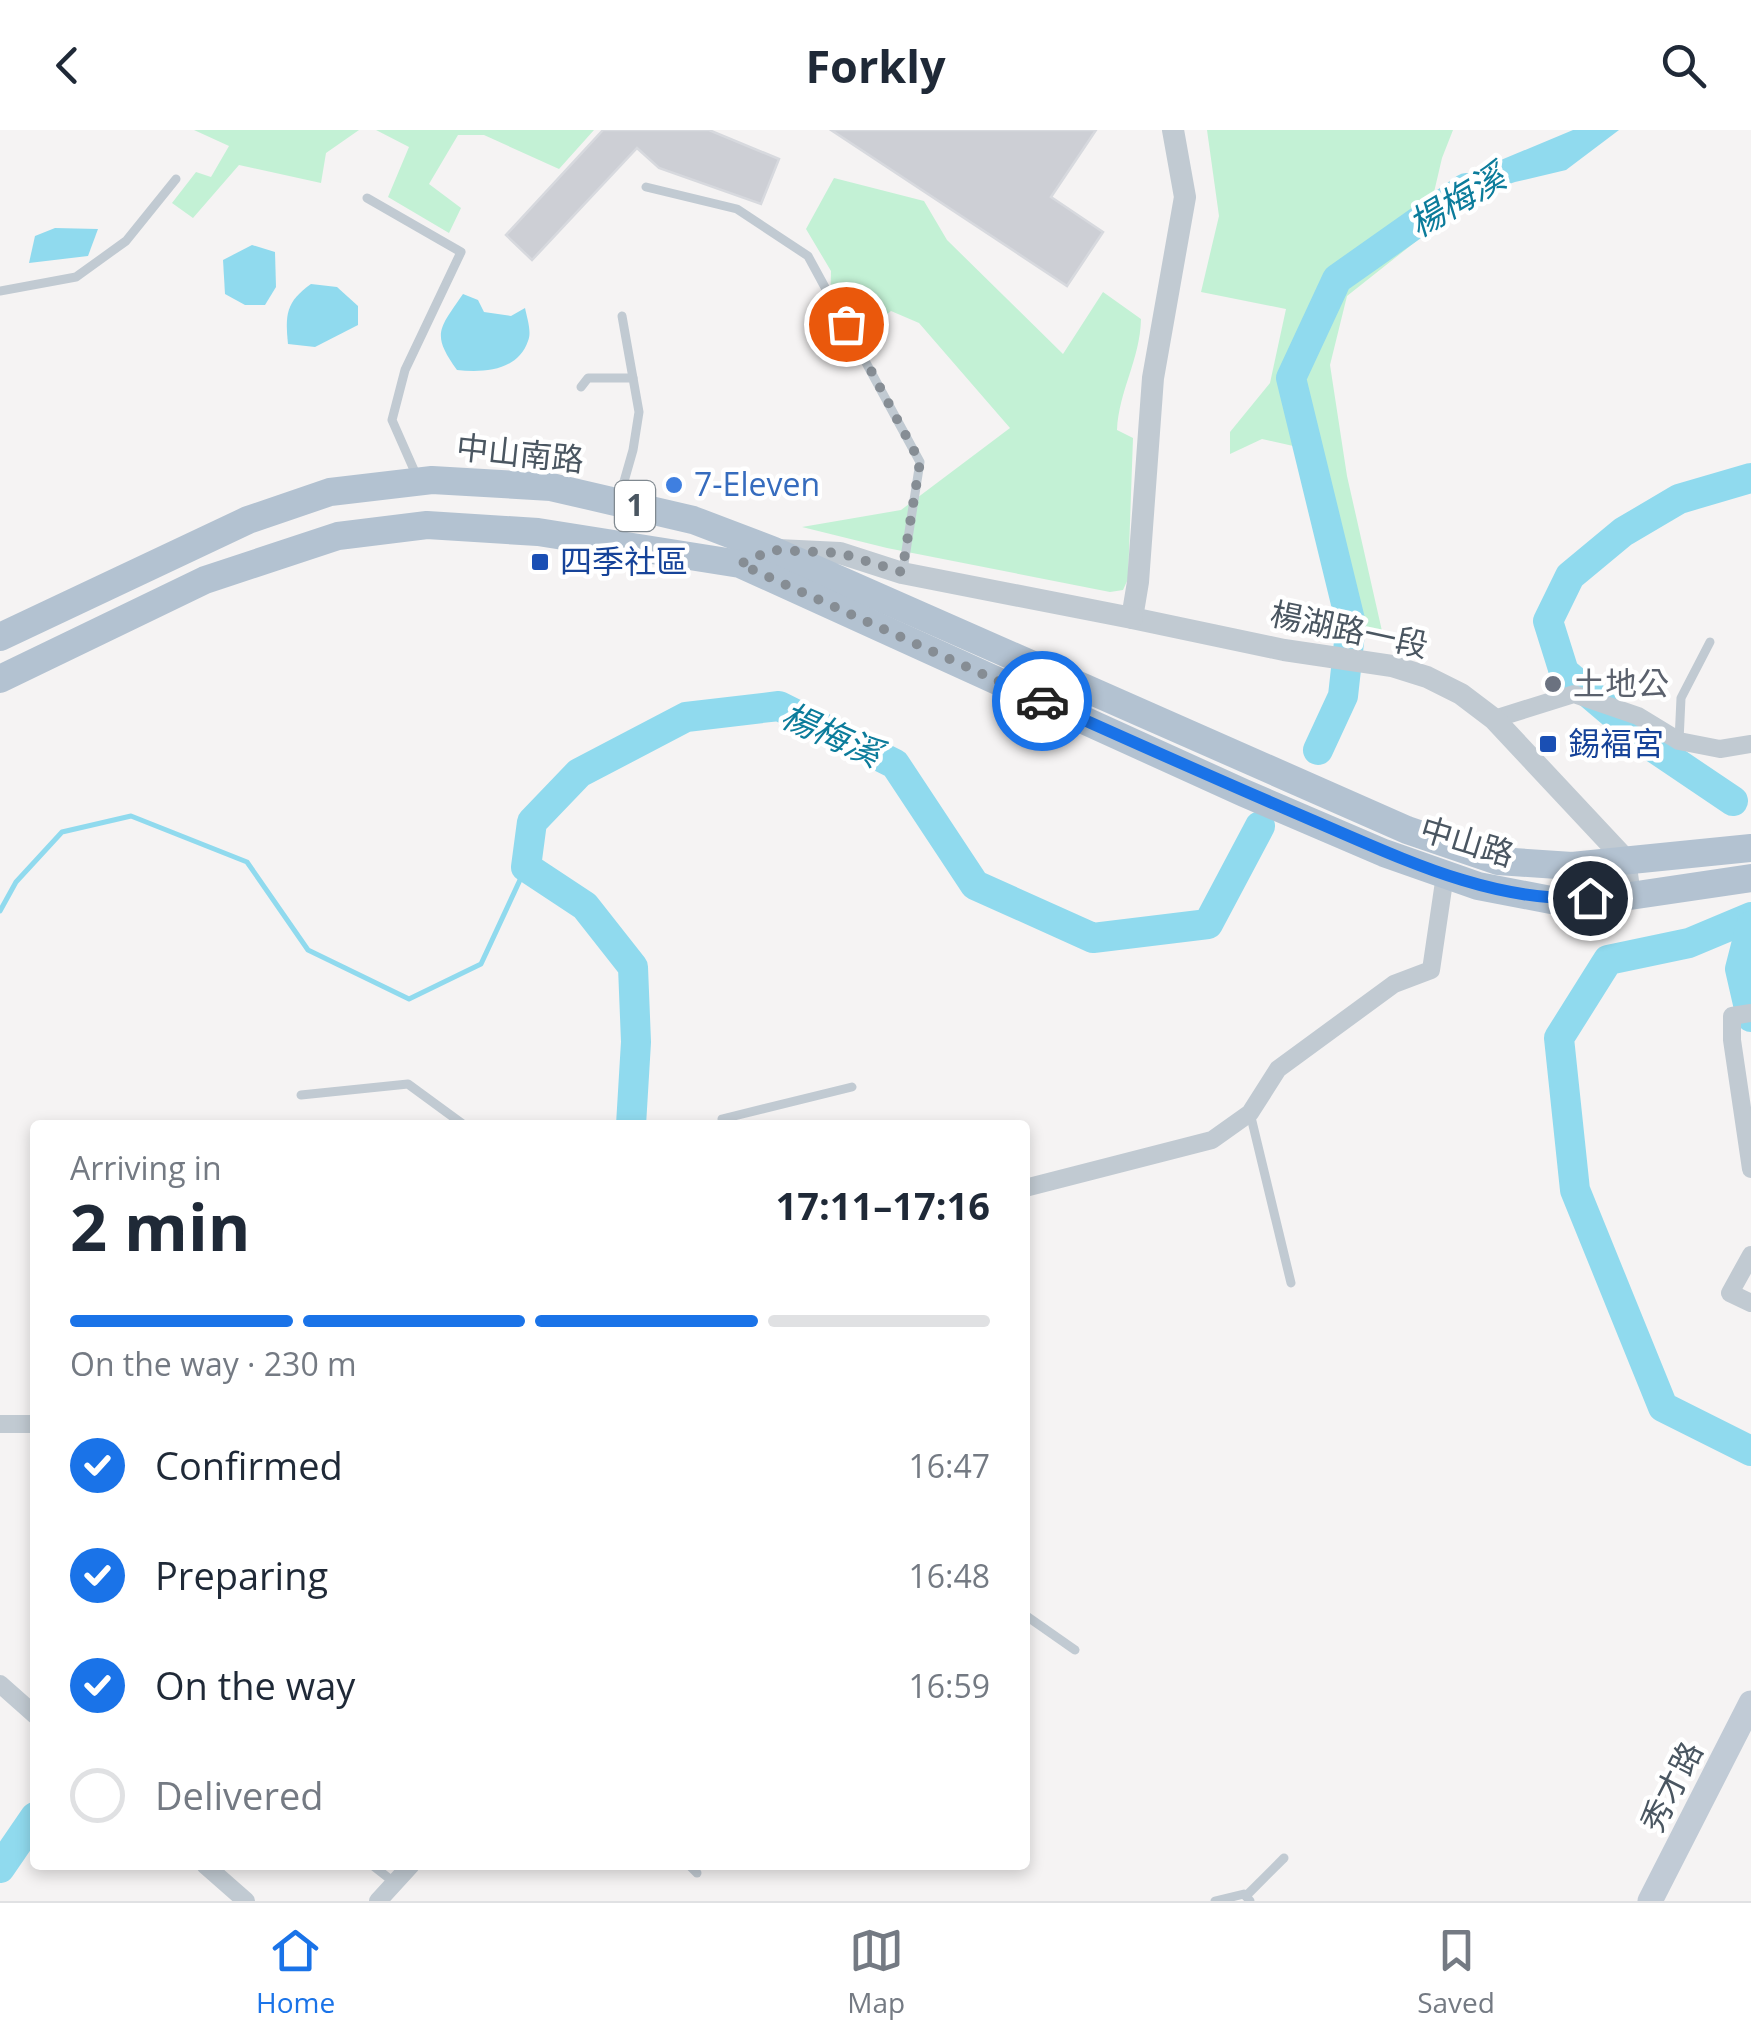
<!DOCTYPE html>
<meta charset="utf-8">
<style>
:root{--surface:#fff;--page:#f6f6f7;--text:#1f2937;--muted:#747a83;--line:#e0e1e3;--accent:#1a73e8}
body{margin:0;font-family:"Open Sans","Noto Sans TC",sans-serif;background:var(--page);color:var(--text);height:100vh;display:flex;flex-direction:column;font-size:38px;white-space:nowrap}
*{box-sizing:border-box;margin:0}
p{font-size:32px;color:var(--muted)}
.icon{flex:none;width:55px;height:55px;fill:none;stroke:currentColor;stroke-width:2;stroke-linecap:round;stroke-linejoin:round}
.map{position:relative;flex:1;overflow:hidden}
.panel{position:absolute;left:30px;top:990px;width:1000px;height:750px;display:flex;flex-direction:column;background:var(--surface);border-radius:10px;box-shadow:0 5px 15px #0003}
.panel>*{flex:none}
.pin{position:absolute;display:grid;place-items:center;width:85px;height:85px;color:#fff;margin:-42px;border:5px solid #fff;border-radius:50%;box-shadow:0 2px 10px #0007}
.courier{position:absolute;display:grid;place-items:center;width:100px;height:100px;margin:-50px;border:8px solid #1a73e8;border-radius:50%;background:#fff;color:#222;box-shadow:0 2px 12px #0007}
.overview em{font-style:normal;font-weight:700}
.overview div{display:flex;flex-direction:column-reverse}
.overview{display:flex;align-items:center;justify-content:space-between;height:170px;padding:0 40px}
h1{font-size:65px;font-weight:700;line-height:75px}
.bar{display:grid;grid-template-columns:repeat(4,1fr);gap:15px 10px;align-content:center;height:120px;padding:0 40px}
.bar i{height:12px;border-radius:8px;background:var(--line)}
.bar .active{background:var(--accent)}
.bar p{grid-column:span 4}
ol{padding:0 40px;list-style:none}
li{display:flex;align-items:center;gap:30px;height:110px}
li p{margin-inline-start:auto}
li .icon{padding:10px;border-radius:50%;background:var(--accent);color:#fff;stroke-width:4}
li:last-child{color:var(--muted)}
li i{width:55px;height:55px;border:5px solid var(--line);border-radius:50%}
header{display:flex;justify-content:space-between;align-items:center;height:130px;padding:0 40px;background:var(--surface);font-size:45px;font-weight:700}
.menu{display:flex;justify-content:space-around;align-items:center;height:140px;border-top:2px solid var(--line);background:var(--surface);font-size:28px;color:var(--muted)}
.menu a{display:grid;justify-items:center;gap:5px}
.menu .active{color:var(--accent)}
.map>svg:first-child{display:block}
.green{fill:#c3f1d5}
.water{fill:#90daee}
.lines{fill:none;stroke-linecap:round;stroke-linejoin:round}
.stream{stroke:#90daee;stroke-width:5}
.river{stroke:#90daee;stroke-width:30}
.building{fill:#cdcfd5;stroke:#d7d9de;stroke-width:2.5}
.service{stroke:#c1cad2;stroke-width:9}
.minor{stroke:#c1cad2;stroke-width:18}
.tertiary{stroke:#c1cad2;stroke-width:22}
.secondary{stroke:#c1cbd6;stroke-width:25}
.primary{stroke:#b3c2d1;stroke-width:28}
.done{stroke:#868d94;stroke-width:10;stroke-dasharray:0 18}
.route{stroke:#1a73e8;stroke-width:12}
.shop-dot{fill:#3f7fe0;stroke:#fff;stroke-width:4}
.transit-dot{fill:#1a4fb4;stroke:#fff;stroke-width:4}
.worship-dot{fill:#6b7280;stroke:#fff;stroke-width:4}
.labels{text-anchor:middle;stroke-width:9;stroke-linejoin:round;paint-order:stroke}
.shield{fill:#fff;stroke:#808990;stroke-width:2.5}
.shield-label{font-size:30px;font-weight:bold;fill:#4a5661}
.street-label{font-size:32px;fill:#4a5661;stroke:#fff}
.shop-label{font-size:32px;fill:#366cbe;stroke:#fff;text-anchor:start}
.transit-label{font-size:32px;fill:#164399;stroke:#fff;text-anchor:start}
.worship-label{font-size:32px;fill:#5b616d;stroke:#fff;text-anchor:start}
.water-label{font-size:35px;font-style:italic;fill:#0c7c9b;stroke:#fff}
</style>
<header><svg class="icon" aria-label="back" viewBox="0 0 24 24"><path d="M15 5l-7 7 7 7"/></svg>Forkly<svg class="icon" aria-label="search" viewBox="0 0 24 24"><circle cx="10" cy="10" r="6"/><path d="M15 15l6 6"/></svg></header>
<div class="map">
<svg width="1751" height="1771" viewBox="0 0 1751 1771">
<rect width="100%" height="100%" fill="#f5f3f3"/>
<g class="green">
<polygon points="194,0 359,0 326,23 321,53 239,35 193,88 172,73 196,42 211,47 229,16"/>
<polygon points="376,0 594,0 559,39 484,5 458,5 429,54 461,78 449,103 388,67 409,17"/>
<polygon points="1207,0 1453,0 1442,28 1424,105 1347,166 1330,235 1347,346 1382,501 1363,500 1320,322 1262,309 1230,324 1230,302 1270,253 1286,179 1201,162 1219,86"/>
<path d="M834 48 924 71 947 110 1063 224 1103 162 1141 189C1140 230 1119 260 1117 300L1133 308 1128 449 1123 460 1110 462 887 418 802 397 901 380 1010 298 919 193 891 181 829 231 831 141 806 99Z"/>
</g>
<g class="water">
<polygon points="1573,0 1619,0 1566,40 1515,52 1434,80 1453,50"/>
<polygon points="55,98 98,99 88,126 29,133 35,106"/>
<polygon points="252,115 275,122 276,157 265,175 245,175 225,164 223,130"/>
<path d="M311 154 337 157 358 176V195L315 217 288 214C285 184 286 172 311 154Z"/>
<path d="M463 164 478 170 484 182 511 186 525 178C527 188 532 202 528 211 518 241 483 243 457 240 431 204 439 199 463 164Z"/>
</g>
<g class="lines">
<polyline class="stream" points="0,781 16,752 62,702 131,686 247,732 308,820 409,869 481,834 526,737"/>
<g class="river">
<polyline points="1318,620 1343,566 1351,494 1291,248 1337,149 1466,58"/>
<polyline points="1733,671 1650,615 1564,542 1548,491 1570,446 1623,402 1679,369 1751,348"/>
<polyline points="1751,787 1689,813 1608,830 1559,908 1575,1060 1663,1277 1751,1321"/>
<polyline points="1751,796 1740,839 1751,887"/>
<polyline points="631,995 636,912 633,837 585,776 526,737 532,692 579,643 686,587 779,576 895,634 975,755 1093,808 1208,794 1260,696"/>
<polyline points="0,1738 35,1687"/>
</g>
</g>
<g class="building">
<polygon points="603,0 709,0 779,29 761,74 659,38 637,18 532,130 506,105"/>
<polygon points="831,0 1096,0 1051,67 1103,102 1067,156"/>
</g>
<g class="lines">
<g class="service">
<polyline points="646,57 737,79 808,126 920,332 903,440"/>
<polyline points="367,68 461,122 405,240 392,290 418,349"/>
<polyline points="0,161 76,147 126,111 176,49"/>
<polyline points="581,257 588,248 633,248"/>
<polyline points="619,369 633,320 639,282 622,186"/>
<polyline points="1679,611 1681,568 1710,512"/>
<polyline points="301,965 408,954 464,995"/>
<polyline points="1250,983 1291,1153"/>
<polyline points="724,995 722,989 852,957"/>
<polyline points="1025,1485 1075,1520"/>
<polyline points="372,1735 395,1753"/>
<polyline points="689,1735 697,1743"/>
<polyline points="1246,1766 1284,1728"/>
<polyline points="1215,1771 1244,1764 1250,1771"/>
</g>
<g class="minor">
<polyline points="1494,589 1574,564 1638,586 1679,611 1720,619 1751,614"/>
<polyline points="1751,883 1732,886 1732,910 1751,1039"/>
<polyline points="1025,1058 1212,1010 1250,983 1278,939 1394,854 1431,840 1445,745"/>
<polyline points="1751,1125 1730,1163 1751,1173"/>
<polyline points="0,1294 35,1294"/>
<polyline points="0,1554 35,1585"/>
<polyline points="205,1735 246,1771"/>
<polyline points="378,1771 411,1735"/>
</g>
<g class="tertiary">
<polyline points="1173,0 1185,67 1153,248 1138,452 1132,488 1284,520 1392,536 1427,547 1461,564 1494,589 1625,729 1630,766"/>
<polyline points="778,420 840,423 902,443 1132,488"/>
</g>
<polyline class="secondary" points="1650,1771 1751,1573"/>
<g class="primary">
<polyline points="0,507 248,390 330,362 432,350 551,357 693,390 772,420 1407,700 1498,731 1572,736 1751,718"/>
<polyline points="0,549 205,450 338,406 427,395 538,402 740,434 1244,663 1384,723 1478,756 1551,770 1630,766 1751,748"/>
</g>
</g>
<g class="lines">
<polyline class="done" points="846,194 920,332 902,442 840,423 772,420 740,434 1042,571"/>
<path class="route" d="M1042 571C1133 612 1223 652 1314 691 1403 729 1492 773 1590 768"/>
</g>
<circle class="shop-dot" cx="674" cy="355" r="10"/>
<g class="transit-dot">
<rect x="530" y="422" width="20" height="20" rx="5"/>
<rect x="1538" y="604" width="20" height="20" rx="5"/>
</g>
<circle class="worship-dot" cx="1553" cy="554" r="10"/>
<g class="labels">
<rect class="shield" x="615" y="351" width="40" height="50" rx="8"/>
<g class="shield-label">
<text x="635" y="386">1</text>
</g>
<g class="street-label">
<text transform="translate(520 324) rotate(6)" y="11">中山南路</text>
<text transform="translate(1349 500) rotate(12)" y="11">楊湖路一段</text>
<text transform="translate(1467 712) rotate(17)" y="11">中山路</text>
<text transform="translate(1672 1657) rotate(-63)" y="11">秀才路</text>
</g>
<g class="shop-label">
<text x="694" y="366">7-Eleven</text>
</g>
<g class="transit-label">
<text x="560" y="443">四季社區</text>
<text x="1568" y="625">錫褔宮</text>
</g>
<g class="worship-label">
<text x="1573" y="565">土地公</text>
</g>
<g class="water-label">
<text transform="translate(1457 71) rotate(-31)" y="12">楊梅溪</text>
<text transform="translate(831 605) rotate(24)" y="12">楊梅溪</text>
</g>
</g>
</svg>
<div class="pin" style="left:846px;top:194px;background:#ea580c"><svg class="icon" aria-label="bag" viewBox="0 0 24 24"><path d="M5 8h14l-1 12H6zM9 8a3 3 0 0 1 6 0"/></svg></div>
<div class="pin" style="left:1590px;top:768px;background:#1f2937"><svg class="icon" aria-label="home" viewBox="0 0 24 24"><path d="M3 11l9-7 9 7M6 9v11h12V9"/></svg></div>
<div class="courier" style="left:1042px;top:571px"><svg class="icon" aria-label="car" viewBox="0 0 24 24"><path d="M5 17H2v-5l4-1 3-4h7l3 4 3 1v5h-3M9 17h6M6 11h13"/><circle cx="7" cy="17" r="2"/><circle cx="17" cy="17" r="2"/></svg></div>
<section class="panel">
<div class="overview"><div><h1>2 min</h1><p>Arriving in</p></div><em>17:11–17:16</em></div>
<div class="bar"><i class="active"></i><i class="active"></i><i class="active"></i><i></i><p>On the way · 230 m</p></div>
<ol>
<li><svg class="icon" aria-label="check" viewBox="0 0 24 24"><path d="M5 12l5 5 9-10"/></svg>Confirmed<p>16:47</p></li>
<li><svg class="icon" aria-label="check" viewBox="0 0 24 24"><path d="M5 12l5 5 9-10"/></svg>Preparing<p>16:48</p></li>
<li><svg class="icon" aria-label="check" viewBox="0 0 24 24"><path d="M5 12l5 5 9-10"/></svg>On the way<p>16:59</p></li>
<li><i></i>Delivered</li>
</ol>
</section>
</div>
<nav class="menu">
<a class="active"><svg class="icon" aria-label="home" viewBox="0 0 24 24"><path d="M3 11l9-7 9 7M6 9v11h12V9"/></svg>Home</a>
<a><svg class="icon" aria-label="map" viewBox="0 0 24 24"><path d="M3 6l6-2 6 2 6-2v14l-6 2-6-2-6 2zM9 4v14M15 6v14"/></svg>Map</a>
<a><svg class="icon" aria-label="saved" viewBox="0 0 24 24"><path d="M7 4h10v16l-5-4-5 4z"/></svg>Saved</a>
</nav>
